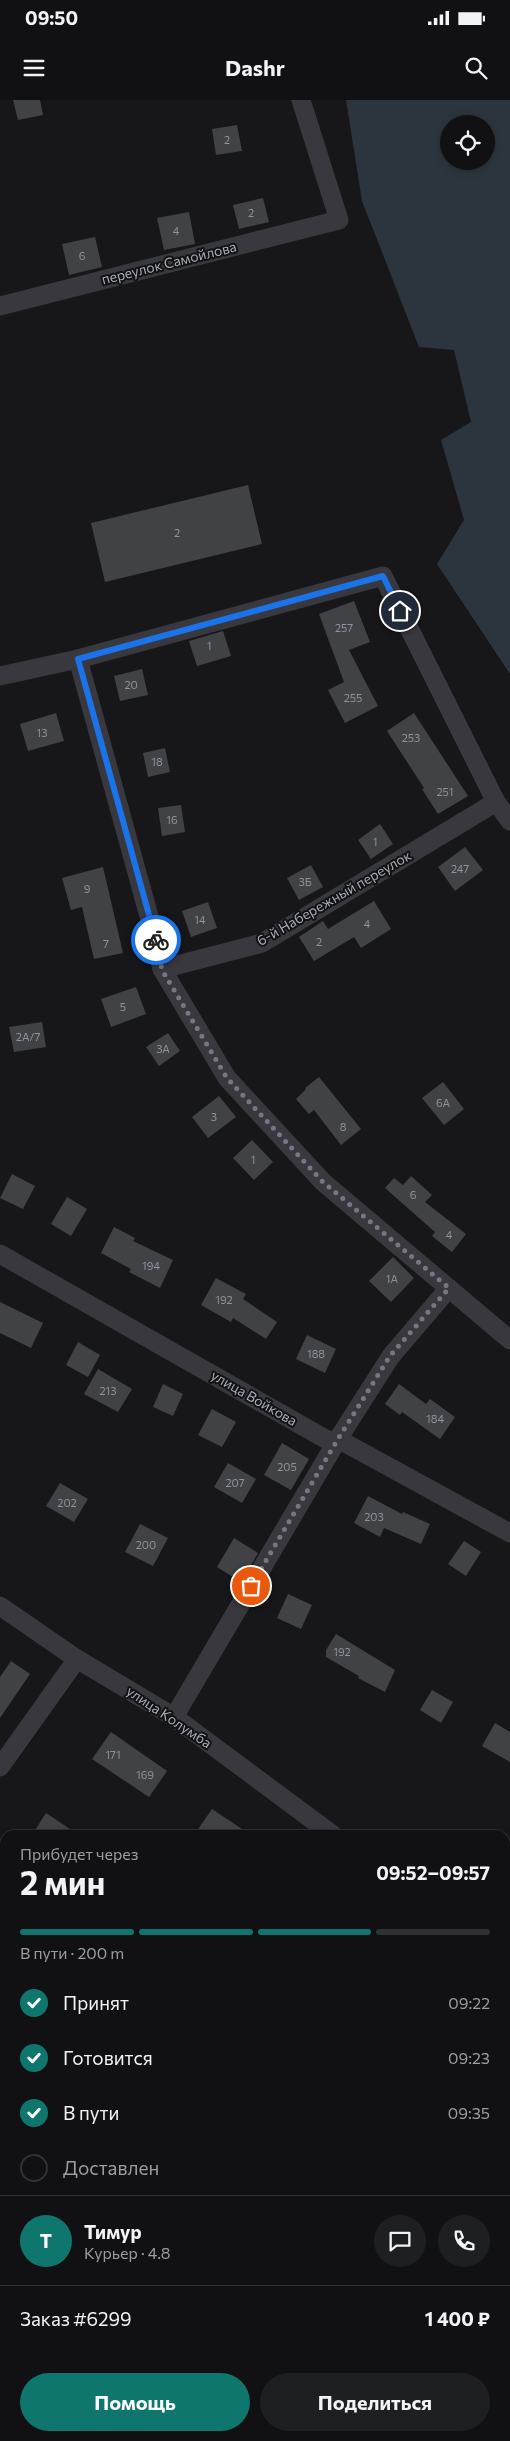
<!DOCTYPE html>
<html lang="ru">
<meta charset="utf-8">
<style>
:root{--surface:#111113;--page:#1e1f21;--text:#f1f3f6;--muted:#9c9da0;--line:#303133;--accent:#0f766e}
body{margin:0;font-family:Commissioner,sans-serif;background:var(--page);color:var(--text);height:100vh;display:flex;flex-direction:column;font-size:19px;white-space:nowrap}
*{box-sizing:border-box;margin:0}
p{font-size:16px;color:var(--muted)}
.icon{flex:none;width:28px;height:28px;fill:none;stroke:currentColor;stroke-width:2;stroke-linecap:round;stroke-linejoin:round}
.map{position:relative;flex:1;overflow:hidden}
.drawer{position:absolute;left:0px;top:1730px;width:510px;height:611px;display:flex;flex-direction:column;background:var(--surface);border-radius:15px 15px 0 0;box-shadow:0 2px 8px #0003,0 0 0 1px var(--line)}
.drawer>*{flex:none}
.tools{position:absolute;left:440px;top:15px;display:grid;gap:10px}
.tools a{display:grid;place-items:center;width:55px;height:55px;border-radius:50%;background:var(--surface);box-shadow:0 2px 8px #0003,0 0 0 1px var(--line);font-size:25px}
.pin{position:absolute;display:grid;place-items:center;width:42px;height:42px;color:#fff;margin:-21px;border:2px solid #fff;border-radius:50%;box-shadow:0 1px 5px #0007}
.courier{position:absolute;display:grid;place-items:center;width:50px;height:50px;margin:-25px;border:4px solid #1a73e8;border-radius:50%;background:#fff;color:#222;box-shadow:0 1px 6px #0007}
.overview em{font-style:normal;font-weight:700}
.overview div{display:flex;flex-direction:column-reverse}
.overview{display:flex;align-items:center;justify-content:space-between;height:85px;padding:0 20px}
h1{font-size:32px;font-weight:700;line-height:38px}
.bar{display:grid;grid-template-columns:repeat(4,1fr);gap:8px 5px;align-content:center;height:60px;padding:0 20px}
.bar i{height:6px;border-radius:4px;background:var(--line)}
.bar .current{background:var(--accent)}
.bar p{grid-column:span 4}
.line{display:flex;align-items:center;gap:12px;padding:0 20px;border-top:1px solid var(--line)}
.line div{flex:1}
.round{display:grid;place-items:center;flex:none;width:52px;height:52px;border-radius:26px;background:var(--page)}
ol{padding:0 20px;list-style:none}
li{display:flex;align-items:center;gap:15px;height:55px}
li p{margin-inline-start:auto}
li .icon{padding:5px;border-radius:50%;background:var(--accent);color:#fff;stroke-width:4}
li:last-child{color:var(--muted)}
li i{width:28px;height:28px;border:2px solid var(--line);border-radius:50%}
.primary-button{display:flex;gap:10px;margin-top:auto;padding:10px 20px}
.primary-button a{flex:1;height:58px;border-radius:30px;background:var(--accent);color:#fff;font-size:20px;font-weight:700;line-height:58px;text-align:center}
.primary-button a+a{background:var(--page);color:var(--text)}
.status{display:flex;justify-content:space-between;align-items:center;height:35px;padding:0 25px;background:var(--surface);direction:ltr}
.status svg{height:14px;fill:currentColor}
header{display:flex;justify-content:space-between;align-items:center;height:65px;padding:0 20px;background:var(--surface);font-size:22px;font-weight:700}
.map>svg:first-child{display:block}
.water{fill:#2c353d;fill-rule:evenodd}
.building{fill:#414246}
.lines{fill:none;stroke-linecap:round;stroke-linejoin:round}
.street{stroke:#38383e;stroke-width:19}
.done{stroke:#767881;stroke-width:5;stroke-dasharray:0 9}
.route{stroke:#1a73e8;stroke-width:6}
.labels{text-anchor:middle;stroke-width:4;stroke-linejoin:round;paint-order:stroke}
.number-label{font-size:11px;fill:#8f929c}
.street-label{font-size:14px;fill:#a9adb9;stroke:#121214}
</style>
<div class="status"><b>09:50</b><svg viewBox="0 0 49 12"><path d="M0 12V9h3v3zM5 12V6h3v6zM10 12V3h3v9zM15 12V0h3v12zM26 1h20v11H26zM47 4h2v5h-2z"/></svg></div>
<header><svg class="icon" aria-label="menu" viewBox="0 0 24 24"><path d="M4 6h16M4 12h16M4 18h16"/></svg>Dashr<svg class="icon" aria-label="search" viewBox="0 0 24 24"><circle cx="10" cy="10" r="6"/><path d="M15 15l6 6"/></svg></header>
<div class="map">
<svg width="510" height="2341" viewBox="0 0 510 2341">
<rect width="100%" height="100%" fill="#171719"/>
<path class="water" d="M346 0H510V574L437 464 464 420 441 340 471 322 454 250 419 247 362 101ZM449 24H486V61H449Z"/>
<g class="building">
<polygon points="13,0 40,0 43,15 18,20"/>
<polygon points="237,25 242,51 216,55 212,29"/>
<polygon points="263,98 269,122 239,129 233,105"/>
<polygon points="189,112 195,144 164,150 157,118"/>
<polygon points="95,137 102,167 69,175 62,144"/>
<polygon points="248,385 262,444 105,482 91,423"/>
<polygon points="354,501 370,542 349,550 378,606 345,623 328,590 344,582 319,514"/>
<polygon points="223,531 231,556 197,566 189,541"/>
<polygon points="142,569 148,595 120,601 114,576"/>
<polygon points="56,613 64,641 28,651 20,624"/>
<polygon points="414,613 468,696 438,714 422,689 424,688 387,631"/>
<polygon points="165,648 170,672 148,677 143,653"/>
<polygon points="181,705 185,732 162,736 158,708"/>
<polygon points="380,724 393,744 371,759 358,740"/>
<polygon points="465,747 483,770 455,791 438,767"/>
<polygon points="311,765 323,787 299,800 287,778"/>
<polygon points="103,767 123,853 94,859 82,807 71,810 62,778"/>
<polygon points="374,801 391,829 361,848 354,837 314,861 299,837 323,821 328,829"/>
<polygon points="208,802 217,828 191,837 182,811"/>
<polygon points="136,887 146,914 111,927 101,899"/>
<polygon points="42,922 46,947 14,952 9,927"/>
<polygon points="168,933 180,951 159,966 146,947"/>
<polygon points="319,977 361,1029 341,1045 314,1010 309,1014 296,999 306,989 305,988"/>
<polygon points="443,982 464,1009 444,1025 422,998"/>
<polygon points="219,996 236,1017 208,1038 192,1017"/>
<polygon points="252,1040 273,1062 254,1080 233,1058"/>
<polygon points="12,1074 35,1086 23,1109 0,1098"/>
<polygon points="411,1076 432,1095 425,1102 466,1134 452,1152 432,1136 435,1132 385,1088 394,1078 403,1085"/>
<polygon points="67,1097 87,1109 71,1136 51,1124"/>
<polygon points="114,1127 135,1138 133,1141 173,1160 160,1188 129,1172 131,1169 101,1153"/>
<polygon points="393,1157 414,1178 391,1202 369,1181"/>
<polygon points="216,1178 246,1194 243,1199 277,1222 266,1239 233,1218 231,1222 201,1205"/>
<polygon points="0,1202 43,1223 31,1248 0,1233"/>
<polygon points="307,1235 336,1249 325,1273 296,1259"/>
<polygon points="78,1242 100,1255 88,1277 66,1265"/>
<polygon points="98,1269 132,1289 118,1312 84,1294"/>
<polygon points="163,1284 183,1294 173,1316 153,1307"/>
<polygon points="399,1284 426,1304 430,1299 455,1317 440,1339 402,1312 400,1315 385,1304"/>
<polygon points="212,1309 236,1322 222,1347 198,1335"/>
<polygon points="282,1343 309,1359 291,1390 264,1375"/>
<polygon points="228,1363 256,1379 242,1403 214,1387"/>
<polygon points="60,1383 88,1399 74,1422 46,1406"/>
<polygon points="368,1396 402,1414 403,1412 430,1424 421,1444 384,1428 380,1437 354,1423"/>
<polygon points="140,1424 168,1438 153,1466 125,1452"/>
<polygon points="234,1438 258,1453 241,1482 217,1467"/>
<polygon points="464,1441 481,1452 466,1476 448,1464"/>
<polygon points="288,1494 312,1505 301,1529 277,1518"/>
<polygon points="336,1534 395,1570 385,1592 358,1578 359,1576 326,1557 326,1550"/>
<polygon points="11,1561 30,1574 0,1618 0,1577"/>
<polygon points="432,1590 453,1602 441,1623 420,1610"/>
<polygon points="495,1623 510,1632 510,1662 482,1646"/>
<polygon points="111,1632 167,1671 149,1697 92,1659"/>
<polygon points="212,1709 251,1735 194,1735"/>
<polygon points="46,1713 79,1735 32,1735"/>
</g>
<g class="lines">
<g class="street">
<polyline points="0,206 339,120 301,0"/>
<polyline points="78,559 155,838 162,869 227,978 323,1082 510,1240"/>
<polyline points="0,576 78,559 383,476 496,702 510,721"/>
<polyline points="162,869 262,843 496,702"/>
<polyline points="0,1154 329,1341 338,1339 510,1433"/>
<polyline points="0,1506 77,1559 174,1617 333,1735"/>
<polyline points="174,1617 338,1339 391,1256 449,1188"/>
<polyline points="0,1667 77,1559"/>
<polyline points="0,1766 5,1769"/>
<polyline points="505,1862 510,1866"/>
<polyline points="0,2074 5,2077"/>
<polyline points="505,2150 510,2154"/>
<polyline points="351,2336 357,2341"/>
</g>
</g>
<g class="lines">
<polyline class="done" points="156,840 162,870 227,978 323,1082 449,1188 390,1256 338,1339 251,1486"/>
<polyline class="route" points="156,840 78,559 383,476 400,511"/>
</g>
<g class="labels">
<g class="number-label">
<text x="227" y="44">2</text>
<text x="251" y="117">2</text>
<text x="176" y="135">4</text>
<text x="82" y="160">6</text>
<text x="177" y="437">2</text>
<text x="344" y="532">257</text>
<text x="209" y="550">1</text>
<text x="131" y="589">20</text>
<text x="353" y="602">255</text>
<text x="42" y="637">13</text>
<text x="411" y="642">253</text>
<text x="157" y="666">18</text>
<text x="445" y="696">251</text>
<text x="172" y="724">16</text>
<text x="375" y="746">1</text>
<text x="460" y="773">247</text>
<text x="305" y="786">3Б</text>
<text x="87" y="793">9</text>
<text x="200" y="824">14</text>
<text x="367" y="828">4</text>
<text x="319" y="846">2</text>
<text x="106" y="848">7</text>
<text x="123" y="911">5</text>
<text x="28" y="941">2А/7</text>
<text x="163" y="953">3А</text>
<text x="443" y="1007">6А</text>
<text x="214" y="1021">3</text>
<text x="343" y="1031">8</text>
<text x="253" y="1064">1</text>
<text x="413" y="1099">6</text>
<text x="449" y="1139">4</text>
<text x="151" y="1170">194</text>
<text x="392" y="1183">1А</text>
<text x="224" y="1204">192</text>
<text x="316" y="1258">188</text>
<text x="108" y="1295">213</text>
<text x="435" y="1323">184</text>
<text x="287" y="1371">205</text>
<text x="235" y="1387">207</text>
<text x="67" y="1407">202</text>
<text x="374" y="1421">203</text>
<text x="146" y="1449">200</text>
<text x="342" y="1556">192</text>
<text x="113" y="1659">171</text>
<text x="145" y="1679">169</text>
</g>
<g class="street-label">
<text transform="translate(169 163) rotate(-14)" y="5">переулок Самойлова</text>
<text transform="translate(334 798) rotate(-30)" y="5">6-й Набережный переулок</text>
<text transform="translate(254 1298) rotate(30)" y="5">улица Войкова</text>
<text transform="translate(169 1617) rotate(34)" y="5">улица Колумба</text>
</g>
</g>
</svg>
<div class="tools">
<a><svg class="icon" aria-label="locate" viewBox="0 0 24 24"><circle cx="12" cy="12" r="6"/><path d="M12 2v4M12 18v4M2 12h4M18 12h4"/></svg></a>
</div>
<div class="pin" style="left:251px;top:1486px;background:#ea580c"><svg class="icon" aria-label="bag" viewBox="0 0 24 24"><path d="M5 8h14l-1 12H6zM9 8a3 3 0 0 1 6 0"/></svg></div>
<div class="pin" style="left:400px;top:511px;background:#1f2937"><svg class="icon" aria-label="home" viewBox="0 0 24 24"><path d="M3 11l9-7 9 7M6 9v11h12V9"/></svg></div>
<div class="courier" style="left:156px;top:840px"><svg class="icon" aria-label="bike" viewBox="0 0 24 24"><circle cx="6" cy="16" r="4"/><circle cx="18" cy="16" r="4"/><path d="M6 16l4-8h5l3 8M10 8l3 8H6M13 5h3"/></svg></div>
<section class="drawer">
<div class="overview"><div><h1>2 мин</h1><p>Прибудет через</p></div><em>09:52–09:57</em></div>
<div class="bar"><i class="current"></i><i class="current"></i><i class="current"></i><i></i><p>В пути · 200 m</p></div>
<ol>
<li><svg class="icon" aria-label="check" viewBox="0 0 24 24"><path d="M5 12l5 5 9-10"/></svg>Принят<p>09:22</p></li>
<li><svg class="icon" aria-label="check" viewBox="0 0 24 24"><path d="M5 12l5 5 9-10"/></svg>Готовится<p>09:23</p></li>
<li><svg class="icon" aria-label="check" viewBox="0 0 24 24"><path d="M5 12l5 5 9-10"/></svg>В пути<p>09:35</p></li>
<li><i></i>Доставлен</li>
</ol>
<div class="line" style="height:90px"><b class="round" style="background:var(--accent);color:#fff">Т</b><div><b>Тимур</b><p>Курьер · 4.8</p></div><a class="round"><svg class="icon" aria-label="chat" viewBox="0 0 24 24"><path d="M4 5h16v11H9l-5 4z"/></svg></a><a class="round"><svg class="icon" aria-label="phone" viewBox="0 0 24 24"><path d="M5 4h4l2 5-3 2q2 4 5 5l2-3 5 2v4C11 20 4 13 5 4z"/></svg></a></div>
<div class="line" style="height:65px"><div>Заказ #6299</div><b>1 400 ₽</b></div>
<div class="primary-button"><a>Помощь</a><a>Поделиться</a></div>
</section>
</div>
